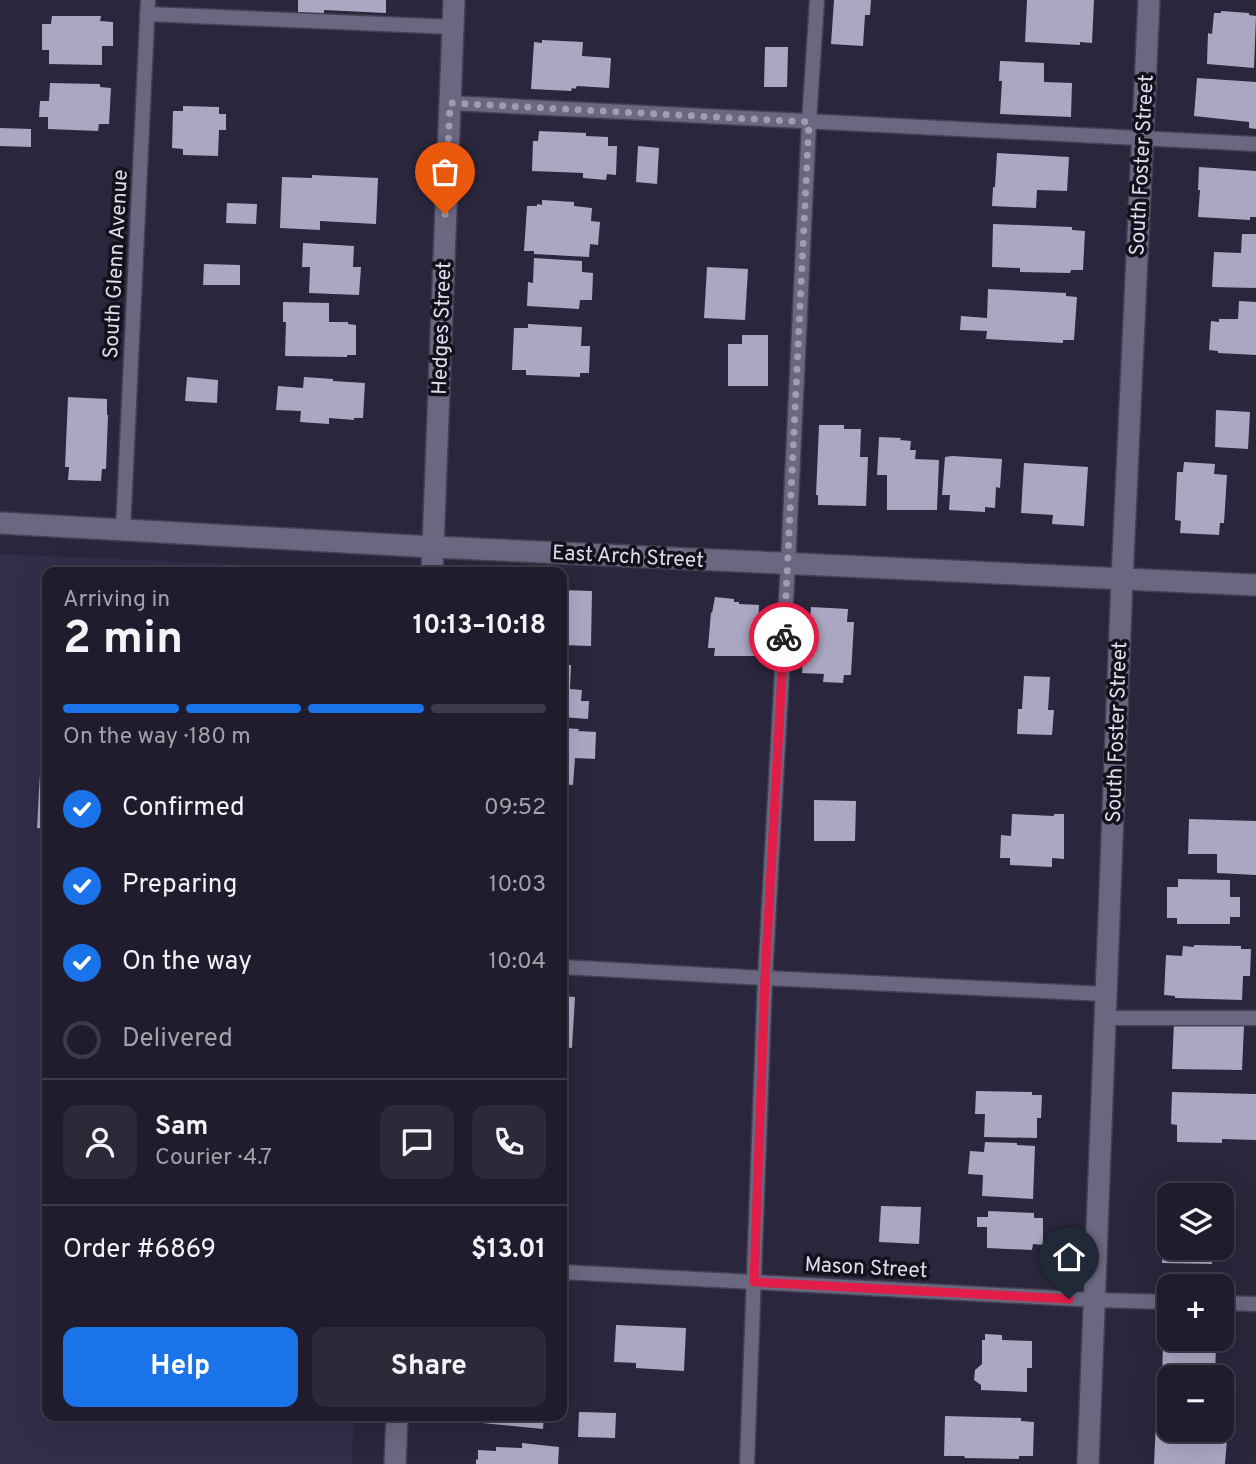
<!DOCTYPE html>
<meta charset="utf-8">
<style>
:root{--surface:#201c2d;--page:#2d2939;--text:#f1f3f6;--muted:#a2a1aa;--line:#3d3a49;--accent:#1a73e8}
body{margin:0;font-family:Overpass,sans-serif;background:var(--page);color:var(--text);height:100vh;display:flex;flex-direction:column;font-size:26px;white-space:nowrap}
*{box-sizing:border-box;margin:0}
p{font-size:23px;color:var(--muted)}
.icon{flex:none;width:38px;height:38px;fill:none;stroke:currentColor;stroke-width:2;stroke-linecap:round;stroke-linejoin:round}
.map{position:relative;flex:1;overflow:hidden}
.side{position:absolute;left:42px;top:567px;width:525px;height:854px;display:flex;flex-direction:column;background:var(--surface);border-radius:14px;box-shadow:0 7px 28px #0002,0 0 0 2px var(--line)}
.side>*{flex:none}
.tools{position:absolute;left:1157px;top:1183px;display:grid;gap:14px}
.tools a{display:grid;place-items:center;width:77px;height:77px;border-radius:14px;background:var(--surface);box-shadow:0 7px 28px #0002,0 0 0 2px var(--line);font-size:35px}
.pin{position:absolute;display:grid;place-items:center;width:60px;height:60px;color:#fff;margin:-72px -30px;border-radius:50% 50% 50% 0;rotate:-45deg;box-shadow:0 0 7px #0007}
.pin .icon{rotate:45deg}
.courier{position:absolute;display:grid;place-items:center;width:70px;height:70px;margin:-35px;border:5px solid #e11d48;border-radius:50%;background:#fff;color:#222;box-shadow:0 2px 9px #0007}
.head em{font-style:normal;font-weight:700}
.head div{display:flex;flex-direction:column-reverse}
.head{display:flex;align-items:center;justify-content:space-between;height:119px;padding:0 21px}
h1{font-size:46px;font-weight:700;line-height:52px}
.bar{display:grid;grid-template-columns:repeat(4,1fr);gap:10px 7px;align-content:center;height:84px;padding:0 21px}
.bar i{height:9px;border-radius:5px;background:var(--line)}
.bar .on{background:var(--accent)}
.bar p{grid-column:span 4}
.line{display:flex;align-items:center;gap:18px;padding:0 21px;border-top:2px solid var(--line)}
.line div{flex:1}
.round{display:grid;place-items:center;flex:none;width:74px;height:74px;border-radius:14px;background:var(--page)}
ol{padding:0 21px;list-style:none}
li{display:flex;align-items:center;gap:21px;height:77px}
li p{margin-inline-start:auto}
li .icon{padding:7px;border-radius:50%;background:var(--accent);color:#fff;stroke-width:4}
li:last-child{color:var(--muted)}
li i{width:38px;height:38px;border:4px solid var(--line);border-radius:50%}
.button{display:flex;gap:14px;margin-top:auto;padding:14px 21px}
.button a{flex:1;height:80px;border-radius:14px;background:var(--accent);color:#fff;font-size:28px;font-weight:700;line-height:80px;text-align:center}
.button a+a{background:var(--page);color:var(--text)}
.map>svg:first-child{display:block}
.built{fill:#322d49}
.building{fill:#aba7c3}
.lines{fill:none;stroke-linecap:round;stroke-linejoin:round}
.lane-casing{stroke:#444053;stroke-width:17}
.street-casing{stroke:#444053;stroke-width:24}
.secondary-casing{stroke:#444053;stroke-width:24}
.lane{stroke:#6b6781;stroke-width:14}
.street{stroke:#6b6781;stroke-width:21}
.secondary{stroke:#6b6781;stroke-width:21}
.done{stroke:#a09dae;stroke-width:7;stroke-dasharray:0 12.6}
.route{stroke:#e11d48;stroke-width:9}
.labels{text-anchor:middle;stroke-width:7;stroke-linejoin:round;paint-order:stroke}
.street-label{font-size:21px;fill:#dfddec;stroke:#13111b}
</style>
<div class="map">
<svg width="1256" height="1464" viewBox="0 0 1256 1464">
<rect width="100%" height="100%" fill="#2a263c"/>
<polygon class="built" points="0,554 397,571 47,572 47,1416 354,1416 352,1464 0,1464"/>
<g class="building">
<polygon points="298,0 386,0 386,13 324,10 324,18 298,17"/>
<polygon points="834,0 871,0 870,15 865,15 863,46 831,44"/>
<polygon points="1027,0 1094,0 1092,43 1080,42 1080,45 1025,42"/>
<polygon points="1221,11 1249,13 1249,15 1256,16 1254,68 1207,64 1208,33 1212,34 1214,13 1221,13"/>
<polygon points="52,16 101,16 100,21 113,22 113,46 102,46 102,65 49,64 49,50 42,50 42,24 51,24"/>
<polygon points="542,40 583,42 582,56 611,58 609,88 577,86 575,89 572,88 571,91 531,89 534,42 542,43"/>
<polygon points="765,47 788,47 787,87 764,87"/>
<polygon points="1000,61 1044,63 1044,82 1072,83 1071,117 1000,114 1002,81 999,81"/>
<polygon points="1197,78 1256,82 1256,129 1249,128 1249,122 1194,116"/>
<polygon points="50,83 100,84 100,87 111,88 109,124 99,124 98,131 48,129 48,117 39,117 40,101 49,101"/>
<polygon points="183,106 219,107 219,114 226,114 226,130 219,130 218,156 183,155 183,149 172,148 173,111 183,111"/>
<polygon points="0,128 31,129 31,147 0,146"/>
<polygon points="539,131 586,133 586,136 608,137 608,146 617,146 616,175 607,174 606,180 583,178 583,173 532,171 533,141 538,141"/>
<polygon points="638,146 659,148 657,184 636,182"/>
<polygon points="997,153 1069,157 1067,191 1037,190 1036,208 992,206 993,187 995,187"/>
<polygon points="1199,167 1256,171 1256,217 1250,217 1250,220 1198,217 1200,190 1198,190"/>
<polygon points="312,175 378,178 376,224 320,221 320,230 280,228 282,177 312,178"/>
<polygon points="542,200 574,202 574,206 592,208 591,221 600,222 598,245 590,244 589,257 534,254 534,251 524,251 527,206 537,206 537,204 542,205"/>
<polygon points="227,203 257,204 256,224 226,223"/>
<polygon points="993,224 1072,227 1072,230 1085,231 1083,270 1071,270 1070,273 1020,272 1020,268 992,267"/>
<polygon points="1242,234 1256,234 1256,288 1212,287 1214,252 1241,253"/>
<polygon points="303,243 354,246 353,267 361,267 359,295 309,293 310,267 302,267"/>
<polygon points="534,258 582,261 582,272 593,273 592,300 580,300 579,309 527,306 528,282 533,283"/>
<polygon points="204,264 240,265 240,285 203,285"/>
<polygon points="707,267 748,269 745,320 704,318"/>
<polygon points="988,289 1066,293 1066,296 1077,297 1074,340 1063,340 1063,343 986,339 987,331 960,330 961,316 987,318"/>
<polygon points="1239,301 1256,302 1256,355 1218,353 1218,351 1209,350 1211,321 1219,322 1219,319 1238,319"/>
<polygon points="283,302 329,303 329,322 348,322 348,324 356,325 356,355 347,355 347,357 285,356 286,322 283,322"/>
<polygon points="528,324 582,327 581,346 590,346 589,373 580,373 580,377 526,375 526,370 512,370 514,328 528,328"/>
<polygon points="742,335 768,335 768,386 728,386 728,344 742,344"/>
<polygon points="187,377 218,380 217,403 185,401"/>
<polygon points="304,377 333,379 333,381 365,383 363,418 354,418 354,420 329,418 329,424 300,422 301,411 276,410 278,386 303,388"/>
<polygon points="68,397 107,399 107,415 108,415 106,469 102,469 101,481 68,480 69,467 65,467"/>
<polygon points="1216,410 1250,412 1248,449 1215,447"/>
<polygon points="819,425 844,425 844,429 861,429 860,457 868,457 866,506 818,505 818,495 816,495"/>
<polygon points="879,437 901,438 900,440 911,441 910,450 916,450 915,459 939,460 937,510 887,510 887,475 877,475"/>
<polygon points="952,456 1002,459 1000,488 996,487 995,508 985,507 985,512 949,510 950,495 942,495 945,457"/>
<polygon points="1184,462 1215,464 1214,474 1227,475 1224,523 1220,523 1219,535 1180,533 1181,521 1175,520 1177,472 1183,472"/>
<polygon points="1024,463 1088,467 1084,526 1052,524 1053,515 1021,513"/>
<polygon points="562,590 592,591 591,646 562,645"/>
<polygon points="715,597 734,599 734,602 739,602 739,604 759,605 757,656 714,656 715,648 708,648 711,612 712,613"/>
<polygon points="811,607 848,609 847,622 854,622 851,675 844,675 843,683 823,682 824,674 802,673 806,620 810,620"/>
<polygon points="562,665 571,665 570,689 582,690 581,701 589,701 588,719 562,717"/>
<polygon points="1024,676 1050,677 1048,710 1054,710 1052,735 1017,734 1018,709 1022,709"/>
<polygon points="562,728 579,729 578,731 596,732 595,759 575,758 573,785 562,784"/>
<polygon points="40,773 47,773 47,829 37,828"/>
<polygon points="814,800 856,801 855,841 814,841"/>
<polygon points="1012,814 1054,816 1054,814 1064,814 1064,859 1052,858 1052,867 1010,865 1010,858 1000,858 1001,835 1011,836"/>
<polygon points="1189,819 1256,821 1256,875 1217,873 1217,854 1188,854"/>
<polygon points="1178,879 1230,880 1230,897 1240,897 1240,917 1230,917 1230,924 1177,924 1177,918 1167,918 1167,887 1178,887"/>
<polygon points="1194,945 1241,946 1241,949 1251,949 1250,976 1243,976 1242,1000 1175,998 1175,996 1164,995 1166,955 1182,956 1183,946 1194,947"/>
<polygon points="562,996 575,997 572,1048 562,1047"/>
<polygon points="1174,1022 1244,1026 1242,1070 1172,1069"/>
<polygon points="976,1091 1032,1092 1032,1095 1042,1095 1041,1118 1037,1118 1037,1138 984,1137 985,1114 975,1114"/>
<polygon points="1172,1092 1256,1094 1256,1140 1222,1139 1222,1143 1177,1142 1177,1125 1171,1124"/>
<polygon points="985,1142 1017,1143 1017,1145 1035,1146 1033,1199 982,1196 983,1175 968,1174 970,1151 984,1152"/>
<polygon points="881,1206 921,1207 919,1244 879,1242"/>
<polygon points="988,1211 1034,1213 1034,1218 1043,1218 1043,1245 1033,1244 1032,1250 987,1248 987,1227 977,1227 977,1217 988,1217"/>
<polygon points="1165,1215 1169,1215 1169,1248 1222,1248 1222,1254 1212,1254 1212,1264 1162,1263"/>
<polygon points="616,1325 686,1328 684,1371 636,1368 636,1363 614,1362"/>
<polygon points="985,1334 1002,1335 1002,1340 1032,1341 1032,1368 1027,1368 1027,1392 981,1390 981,1385 974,1380 975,1370 982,1364 982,1340 985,1340"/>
<polygon points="1163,1342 1216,1343 1215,1377 1169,1377 1169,1382 1162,1382"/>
<polygon points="579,1412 616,1413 615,1438 578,1437"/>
<polygon points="483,1416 544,1416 543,1429 482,1423"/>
<polygon points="945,1416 1021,1418 1021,1421 1034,1422 1033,1456 1019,1456 1019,1459 965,1458 964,1456 944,1456"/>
<polygon points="1167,1419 1169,1419 1169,1430 1217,1430 1217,1439 1227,1439 1225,1464 1154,1464 1156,1421 1166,1422"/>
<polygon points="522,1443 559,1447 558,1464 476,1464 476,1459 478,1460 478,1450 496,1451 496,1447 522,1448"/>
</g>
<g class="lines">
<defs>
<g id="lane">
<polyline points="147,14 453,27"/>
<polyline points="450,103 1256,144"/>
<polyline points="123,530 148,0"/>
<polyline points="562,967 765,978 1106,994"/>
<polyline points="1105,1018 1256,1018"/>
<polyline points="562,1272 1095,1300 1169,1302"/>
<polyline points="1222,1303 1256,1304"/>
<polyline points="747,1464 765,978 788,564 809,122 817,0"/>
</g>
<g id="street">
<polyline points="0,523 433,547 1256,585"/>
<polyline points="1088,1464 1122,579 1149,0"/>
</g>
<g id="secondary">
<polyline points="432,572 454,0"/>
<polyline points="395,1464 397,1416"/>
</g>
</defs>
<use href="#lane" class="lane-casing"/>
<use href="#street" class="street-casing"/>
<use href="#secondary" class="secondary-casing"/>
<use href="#lane" class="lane"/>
<use href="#street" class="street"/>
<use href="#secondary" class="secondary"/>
</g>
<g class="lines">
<polyline class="done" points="445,214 450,103 809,122 784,637"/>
<polyline class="route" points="784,637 765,978 754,1282 1069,1299"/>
</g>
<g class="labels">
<g class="street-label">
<text transform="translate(1141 165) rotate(-87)" y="7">South Foster Street</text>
<text transform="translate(115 264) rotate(-87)" y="7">South Glenn Avenue</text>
<text transform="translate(441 328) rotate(-88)" y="7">Hedges Street</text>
<text transform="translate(628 556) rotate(3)" y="7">East Arch Street</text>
<text transform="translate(1116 732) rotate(-88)" y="7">South Foster Street</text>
<text transform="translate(866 1267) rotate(3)" y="7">Mason Street</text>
</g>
</g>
</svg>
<div class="tools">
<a><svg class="icon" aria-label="layers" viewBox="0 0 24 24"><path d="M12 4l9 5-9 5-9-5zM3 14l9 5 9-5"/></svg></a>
<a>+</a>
<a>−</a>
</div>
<div class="pin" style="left:445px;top:214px;background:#ea580c"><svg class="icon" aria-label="bag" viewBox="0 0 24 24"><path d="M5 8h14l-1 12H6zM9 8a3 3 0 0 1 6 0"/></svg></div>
<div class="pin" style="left:1069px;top:1299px;background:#1f2937"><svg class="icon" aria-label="home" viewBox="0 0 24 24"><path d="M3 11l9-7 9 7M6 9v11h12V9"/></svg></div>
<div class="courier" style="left:784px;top:637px"><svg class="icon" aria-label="bike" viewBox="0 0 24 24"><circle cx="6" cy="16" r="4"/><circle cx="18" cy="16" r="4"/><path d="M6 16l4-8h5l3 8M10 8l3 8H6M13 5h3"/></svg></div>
<section class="side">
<div class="head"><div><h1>2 min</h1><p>Arriving in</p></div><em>10:13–10:18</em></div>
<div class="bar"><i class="on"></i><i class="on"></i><i class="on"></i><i></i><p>On the way · 180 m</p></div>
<ol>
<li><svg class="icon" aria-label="check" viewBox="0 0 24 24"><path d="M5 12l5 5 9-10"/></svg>Confirmed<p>09:52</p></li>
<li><svg class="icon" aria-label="check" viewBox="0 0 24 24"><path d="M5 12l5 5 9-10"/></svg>Preparing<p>10:03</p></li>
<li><svg class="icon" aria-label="check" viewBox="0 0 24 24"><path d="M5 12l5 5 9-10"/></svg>On the way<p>10:04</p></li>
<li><i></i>Delivered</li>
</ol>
<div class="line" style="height:126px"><a class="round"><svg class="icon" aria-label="person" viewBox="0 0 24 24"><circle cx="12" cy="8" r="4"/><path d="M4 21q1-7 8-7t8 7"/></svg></a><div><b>Sam</b><p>Courier · 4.7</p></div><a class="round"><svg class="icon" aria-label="chat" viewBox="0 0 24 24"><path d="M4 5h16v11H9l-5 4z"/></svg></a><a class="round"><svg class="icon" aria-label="phone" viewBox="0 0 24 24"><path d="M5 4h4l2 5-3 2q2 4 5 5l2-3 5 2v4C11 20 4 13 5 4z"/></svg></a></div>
<div class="line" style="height:91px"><div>Order #6869</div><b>$13.01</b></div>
<div class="button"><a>Help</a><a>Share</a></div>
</section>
</div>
